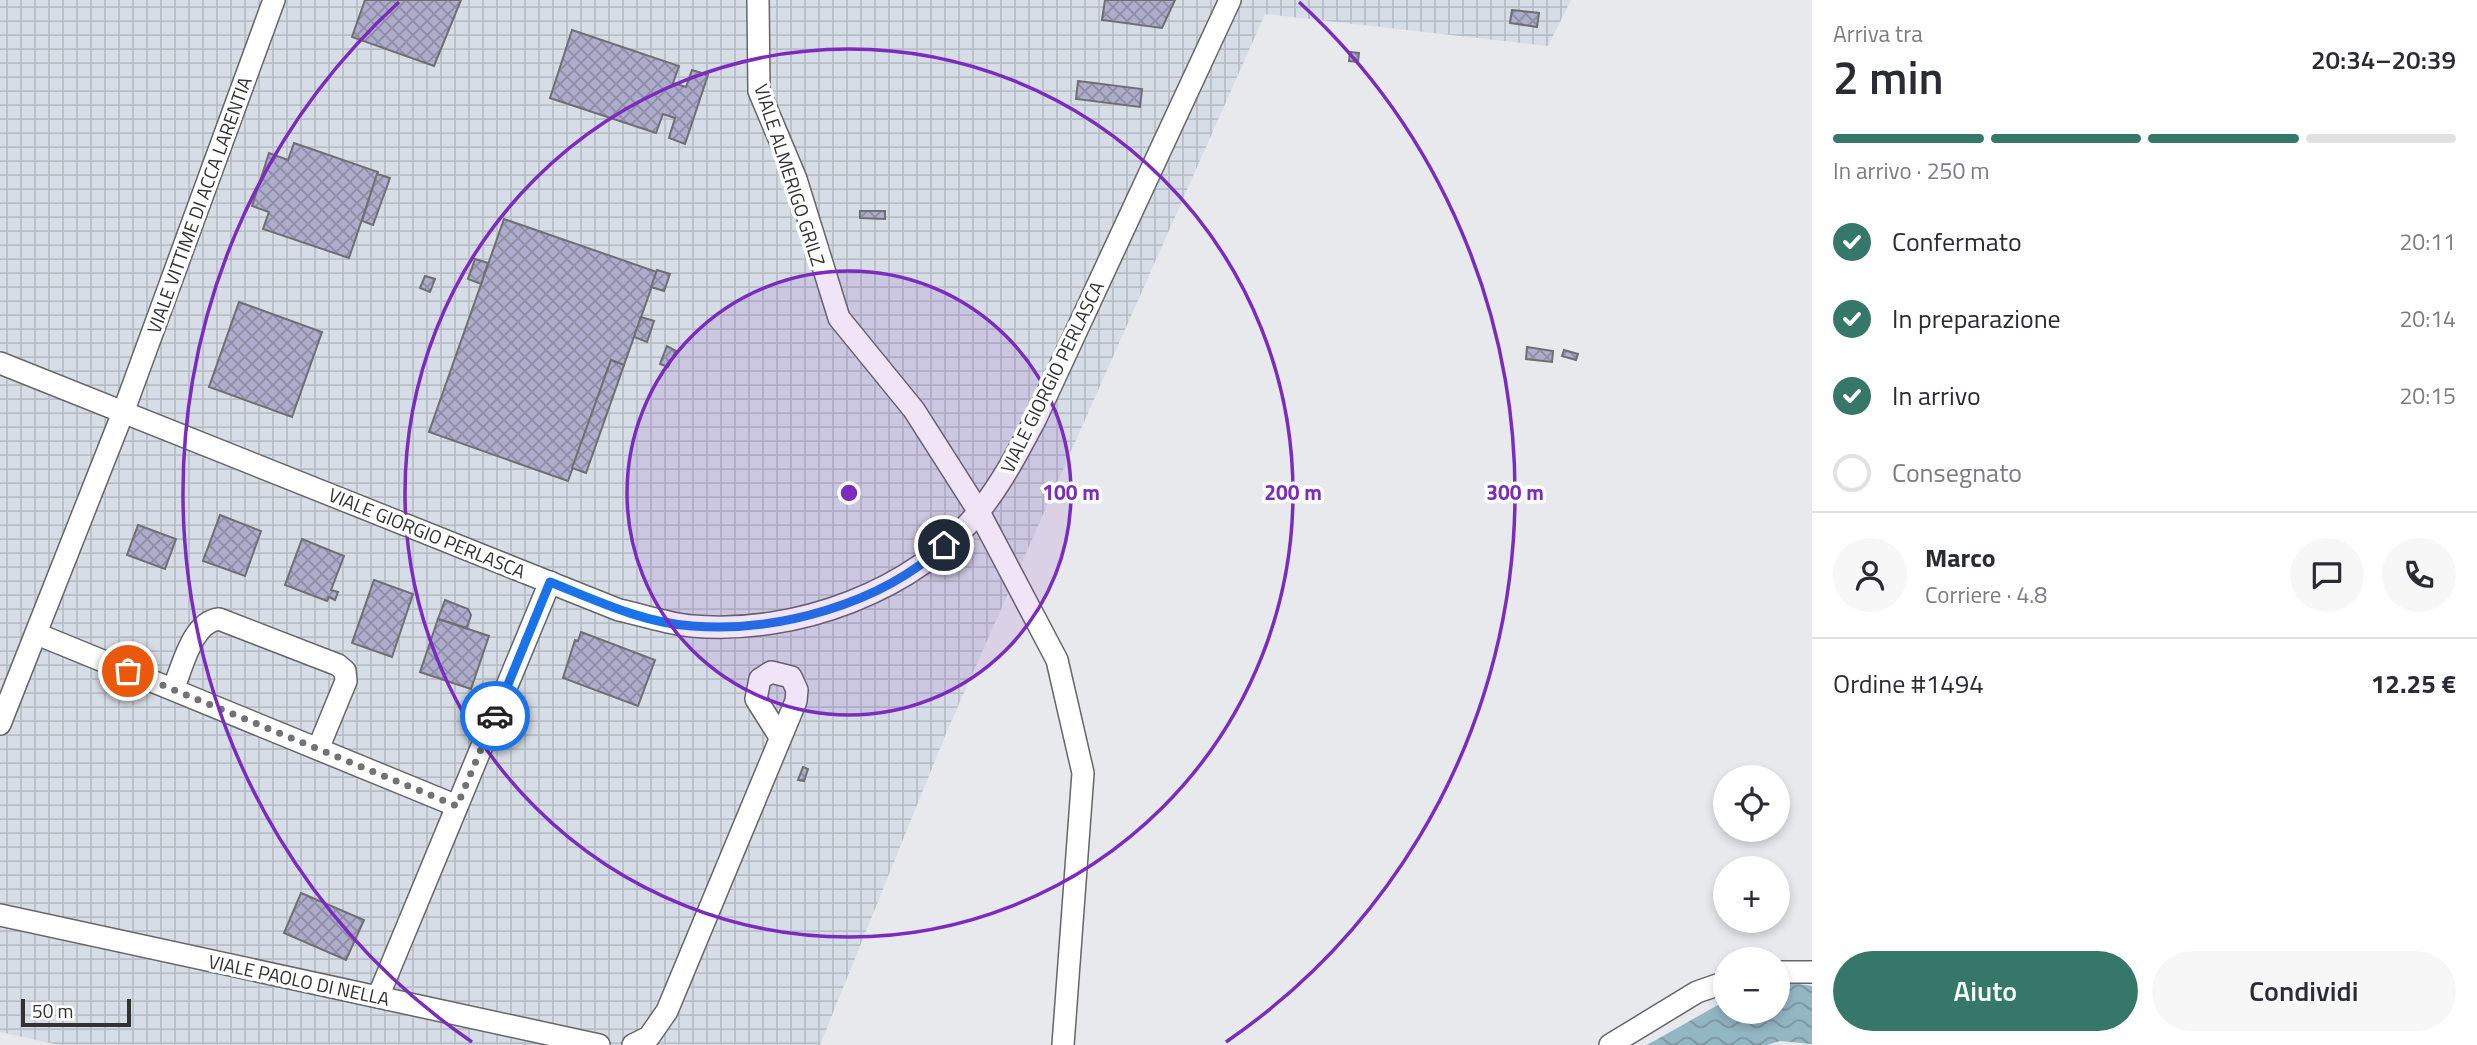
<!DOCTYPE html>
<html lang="it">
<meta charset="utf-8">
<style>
:root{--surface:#fff;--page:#f7f7f7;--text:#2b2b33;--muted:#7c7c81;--line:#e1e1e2;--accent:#357768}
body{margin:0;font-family:"Titillium Web",sans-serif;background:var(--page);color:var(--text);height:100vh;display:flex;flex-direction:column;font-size:26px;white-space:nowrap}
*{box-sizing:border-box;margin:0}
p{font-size:23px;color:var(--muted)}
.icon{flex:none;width:38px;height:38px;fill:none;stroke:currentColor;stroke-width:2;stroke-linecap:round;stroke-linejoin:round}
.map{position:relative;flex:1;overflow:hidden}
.sheet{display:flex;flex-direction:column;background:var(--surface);width:665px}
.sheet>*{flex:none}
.controls{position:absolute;left:1713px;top:765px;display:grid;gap:14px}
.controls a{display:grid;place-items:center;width:77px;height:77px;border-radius:50%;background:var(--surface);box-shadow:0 4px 10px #0003;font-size:35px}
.scale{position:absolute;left:21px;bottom:18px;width:110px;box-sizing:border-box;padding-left:7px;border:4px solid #313233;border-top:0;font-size:19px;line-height:24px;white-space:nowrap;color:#313233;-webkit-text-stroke:5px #fff;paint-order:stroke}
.pin{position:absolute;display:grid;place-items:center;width:60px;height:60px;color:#fff;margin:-30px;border:4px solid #fff;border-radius:50%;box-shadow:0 2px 7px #0007}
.courier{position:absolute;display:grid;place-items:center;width:70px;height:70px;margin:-35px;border:5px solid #1a73e8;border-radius:50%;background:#fff;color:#222;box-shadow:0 2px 9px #0007}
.overview em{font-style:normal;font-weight:600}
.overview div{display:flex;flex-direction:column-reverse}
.overview{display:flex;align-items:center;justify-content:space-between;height:119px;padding:0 21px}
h1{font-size:46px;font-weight:600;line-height:52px}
.bar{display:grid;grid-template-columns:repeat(4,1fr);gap:10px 7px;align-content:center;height:84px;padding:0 21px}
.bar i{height:9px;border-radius:5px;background:var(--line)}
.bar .selected{background:var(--accent)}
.bar p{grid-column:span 4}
.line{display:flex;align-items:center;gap:18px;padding:0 21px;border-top:2px solid var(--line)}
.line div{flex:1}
.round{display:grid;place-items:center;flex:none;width:74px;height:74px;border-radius:37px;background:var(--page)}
ol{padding:0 21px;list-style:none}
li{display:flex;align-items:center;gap:21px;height:77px}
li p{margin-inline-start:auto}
li .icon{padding:7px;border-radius:50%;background:var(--accent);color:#fff;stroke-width:4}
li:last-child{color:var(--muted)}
li i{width:38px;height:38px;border:4px solid var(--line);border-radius:50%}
.cta{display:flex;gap:14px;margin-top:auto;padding:14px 21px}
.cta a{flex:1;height:80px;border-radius:42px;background:var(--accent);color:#fff;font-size:28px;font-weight:600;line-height:80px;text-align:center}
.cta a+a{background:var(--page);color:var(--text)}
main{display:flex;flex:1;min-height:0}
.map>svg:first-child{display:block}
.industrial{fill:url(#industrial-grid)}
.water{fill:url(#water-waves)}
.building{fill:url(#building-cross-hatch);stroke:#6f6f72;stroke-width:2}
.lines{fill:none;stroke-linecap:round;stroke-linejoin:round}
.minor-casing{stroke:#656669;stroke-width:24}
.minor{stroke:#fff;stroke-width:21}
.done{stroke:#717274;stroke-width:7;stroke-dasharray:0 12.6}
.route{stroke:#1a73e8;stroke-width:9}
.ring{fill:none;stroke:#7b2cbf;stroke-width:3.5}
.labels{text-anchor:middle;stroke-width:7;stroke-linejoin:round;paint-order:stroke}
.street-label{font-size:19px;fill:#313233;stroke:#fff}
.centre{fill:#7b2cbf;stroke:#fff;stroke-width:3.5}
.ring-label{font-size:21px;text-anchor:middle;font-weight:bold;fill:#7b2cbf;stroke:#fff;stroke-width:7;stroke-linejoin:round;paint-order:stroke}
</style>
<main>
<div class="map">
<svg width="1812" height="1045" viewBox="0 0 1812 1045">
<defs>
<pattern id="industrial-grid" width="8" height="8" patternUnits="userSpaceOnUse" patternTransform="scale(1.75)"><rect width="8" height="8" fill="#d7dde6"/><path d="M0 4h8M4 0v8" fill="none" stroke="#b9bec6"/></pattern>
<pattern id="water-waves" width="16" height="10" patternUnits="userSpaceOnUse" patternTransform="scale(1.75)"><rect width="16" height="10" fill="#93b6c3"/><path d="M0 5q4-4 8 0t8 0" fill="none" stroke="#79959f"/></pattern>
<pattern id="building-cross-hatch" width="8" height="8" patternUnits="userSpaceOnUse" patternTransform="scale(1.75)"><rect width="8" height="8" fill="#adacca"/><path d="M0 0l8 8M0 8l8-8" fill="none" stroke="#8d8da5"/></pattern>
</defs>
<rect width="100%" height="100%" fill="#e7e9ec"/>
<polygon class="industrial" points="0,0 1571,0 1548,46 1265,14 947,731 820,1045 59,1045 0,1032"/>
<polygon class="water" points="1792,983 1812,986 1812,1044 1780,1041 1767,1045 1647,1045 1725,1001 1726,1012 1778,1012 1778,986"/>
<g class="building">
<polygon points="365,0 461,0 434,66 352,37"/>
<polygon points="1105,0 1175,0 1162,28 1102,20"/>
<polygon points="1512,10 1539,13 1537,27 1510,23"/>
<polygon points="572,30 679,66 673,83 686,87 692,70 708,75 685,144 669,138 675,118 663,114 656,133 550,98"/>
<polygon points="1350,52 1359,53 1358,62 1349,61"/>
<polygon points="1078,81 1142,89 1140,107 1076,99"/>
<polygon points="294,143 378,172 349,258 263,229 269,212 252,206 269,153 288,160"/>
<polygon points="377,174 390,178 373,225 362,221"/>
<polygon points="860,211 885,211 885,219 860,218"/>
<polygon points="504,219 657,272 624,365 611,360 568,481 429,432"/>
<polygon points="475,259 488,263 481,284 468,279"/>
<polygon points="657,270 670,274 664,291 651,287"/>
<polygon points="425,276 435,279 430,292 420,288"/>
<polygon points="239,302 322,332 292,417 209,387"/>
<polygon points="641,317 654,321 647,342 634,337"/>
<polygon points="667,346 676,351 668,367 660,364"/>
<polygon points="1527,347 1553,351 1552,362 1526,359"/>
<polygon points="1564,350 1578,354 1576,360 1562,356"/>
<polygon points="611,360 624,365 586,473 572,468"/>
<polygon points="220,515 261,531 245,576 203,561"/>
<polygon points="138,525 176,539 165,569 127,555"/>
<polygon points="302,539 344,556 331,590 338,592 335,600 329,597 327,601 285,585"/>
<polygon points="374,580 413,594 392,657 352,643"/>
<polygon points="445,600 468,609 471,615 467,628 438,619"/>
<polygon points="438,619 489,636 471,689 420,672"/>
<polygon points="581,632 655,660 638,706 563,678 575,640 578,641"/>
<polygon points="803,767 808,769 804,781 798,780"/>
<polygon points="301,893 364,920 346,960 284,933"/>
</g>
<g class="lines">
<defs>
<g id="minor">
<polyline points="758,0 759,91 796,179 839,318 914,410 979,512 1057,660 1083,773 1063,1045"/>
<path d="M0 363 619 610C643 615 668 624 692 626 795 635 915 592 981 509 1003 481 1019 450 1036 418L1230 0"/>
<polyline points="37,634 457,806"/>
<path d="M173 689C183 666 192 622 219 619L338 665 345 671 346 681 318 749"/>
<polyline points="0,724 124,410 274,0"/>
<polyline points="0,915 599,1045"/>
<polyline points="1778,972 1812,972"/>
<polyline points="378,997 550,582"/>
<polyline points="633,1045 649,1037 667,1011 796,701 797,690 791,677 771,672 760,679 756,699 780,737"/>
<polyline points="1610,1045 1697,992 1726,982"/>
</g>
</defs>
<use href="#minor" class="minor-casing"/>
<use href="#minor" class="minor"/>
</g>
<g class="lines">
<polyline class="done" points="128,671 457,806 495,716"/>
<path class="route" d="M495 716 550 582C595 600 643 623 692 626 776 633 882 604 944 545"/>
</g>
<circle cx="849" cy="493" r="222" fill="#7b2cbf" fill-opacity=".12"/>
<g class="ring">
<circle cx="849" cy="493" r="222"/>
<circle cx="849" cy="493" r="444"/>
<path d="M472 1042A666 666 0 0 1 399 2M1299 2A666 666 0 0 1 1226 1042"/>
</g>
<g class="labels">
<g class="street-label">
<text transform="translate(790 175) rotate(72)" y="7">VIALE ALMERIGO GRILZ</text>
<text transform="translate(199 205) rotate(-70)" y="7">VIALE VITTIME DI ACCA LARENTIA</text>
<text transform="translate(1052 377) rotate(-64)" y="7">VIALE GIORGIO PERLASCA</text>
<text transform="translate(427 533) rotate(22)" y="7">VIALE GIORGIO PERLASCA</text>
<text transform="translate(299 980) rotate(12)" y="7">VIALE PAOLO DI NELLA</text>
</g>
</g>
<circle cx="849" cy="493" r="10" class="centre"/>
<g class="ring-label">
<text x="1071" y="500">100 m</text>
<text x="1293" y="500">200 m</text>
<text x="1515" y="500">300 m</text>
</g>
</svg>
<div class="controls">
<a><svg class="icon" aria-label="locate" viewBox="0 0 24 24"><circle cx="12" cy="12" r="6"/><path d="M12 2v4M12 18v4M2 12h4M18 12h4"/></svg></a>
<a>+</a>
<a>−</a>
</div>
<div class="scale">50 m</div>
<div class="pin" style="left:128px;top:671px;background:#ea580c"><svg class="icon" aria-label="bag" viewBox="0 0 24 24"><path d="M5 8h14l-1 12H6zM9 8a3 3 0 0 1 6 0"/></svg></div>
<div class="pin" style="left:944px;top:545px;background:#1f2937"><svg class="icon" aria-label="home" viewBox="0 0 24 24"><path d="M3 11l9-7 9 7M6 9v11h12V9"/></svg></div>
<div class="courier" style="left:495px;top:716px"><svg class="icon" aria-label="car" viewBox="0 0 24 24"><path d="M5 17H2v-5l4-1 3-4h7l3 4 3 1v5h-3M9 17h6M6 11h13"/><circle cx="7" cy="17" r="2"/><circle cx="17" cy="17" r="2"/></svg></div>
</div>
<section class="sheet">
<div class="overview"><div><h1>2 min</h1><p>Arriva tra</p></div><em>20:34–20:39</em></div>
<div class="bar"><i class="selected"></i><i class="selected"></i><i class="selected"></i><i></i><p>In arrivo · 250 m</p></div>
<ol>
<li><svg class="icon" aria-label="check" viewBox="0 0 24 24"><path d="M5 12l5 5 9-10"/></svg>Confermato<p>20:11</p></li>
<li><svg class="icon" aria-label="check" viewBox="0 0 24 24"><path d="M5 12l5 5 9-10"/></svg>In preparazione<p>20:14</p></li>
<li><svg class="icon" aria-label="check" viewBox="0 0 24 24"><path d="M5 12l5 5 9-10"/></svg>In arrivo<p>20:15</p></li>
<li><i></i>Consegnato</li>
</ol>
<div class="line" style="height:126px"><a class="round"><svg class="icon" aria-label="person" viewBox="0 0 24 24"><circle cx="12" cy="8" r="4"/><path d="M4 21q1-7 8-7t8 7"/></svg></a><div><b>Marco</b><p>Corriere · 4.8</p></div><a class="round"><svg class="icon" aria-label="chat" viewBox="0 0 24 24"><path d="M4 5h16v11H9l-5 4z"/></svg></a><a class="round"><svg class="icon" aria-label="phone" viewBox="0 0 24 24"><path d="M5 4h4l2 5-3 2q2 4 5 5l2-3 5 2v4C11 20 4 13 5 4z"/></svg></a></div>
<div class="line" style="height:91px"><div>Ordine #1494</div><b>12.25 €</b></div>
<div class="cta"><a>Aiuto</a><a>Condividi</a></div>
</section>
</main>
